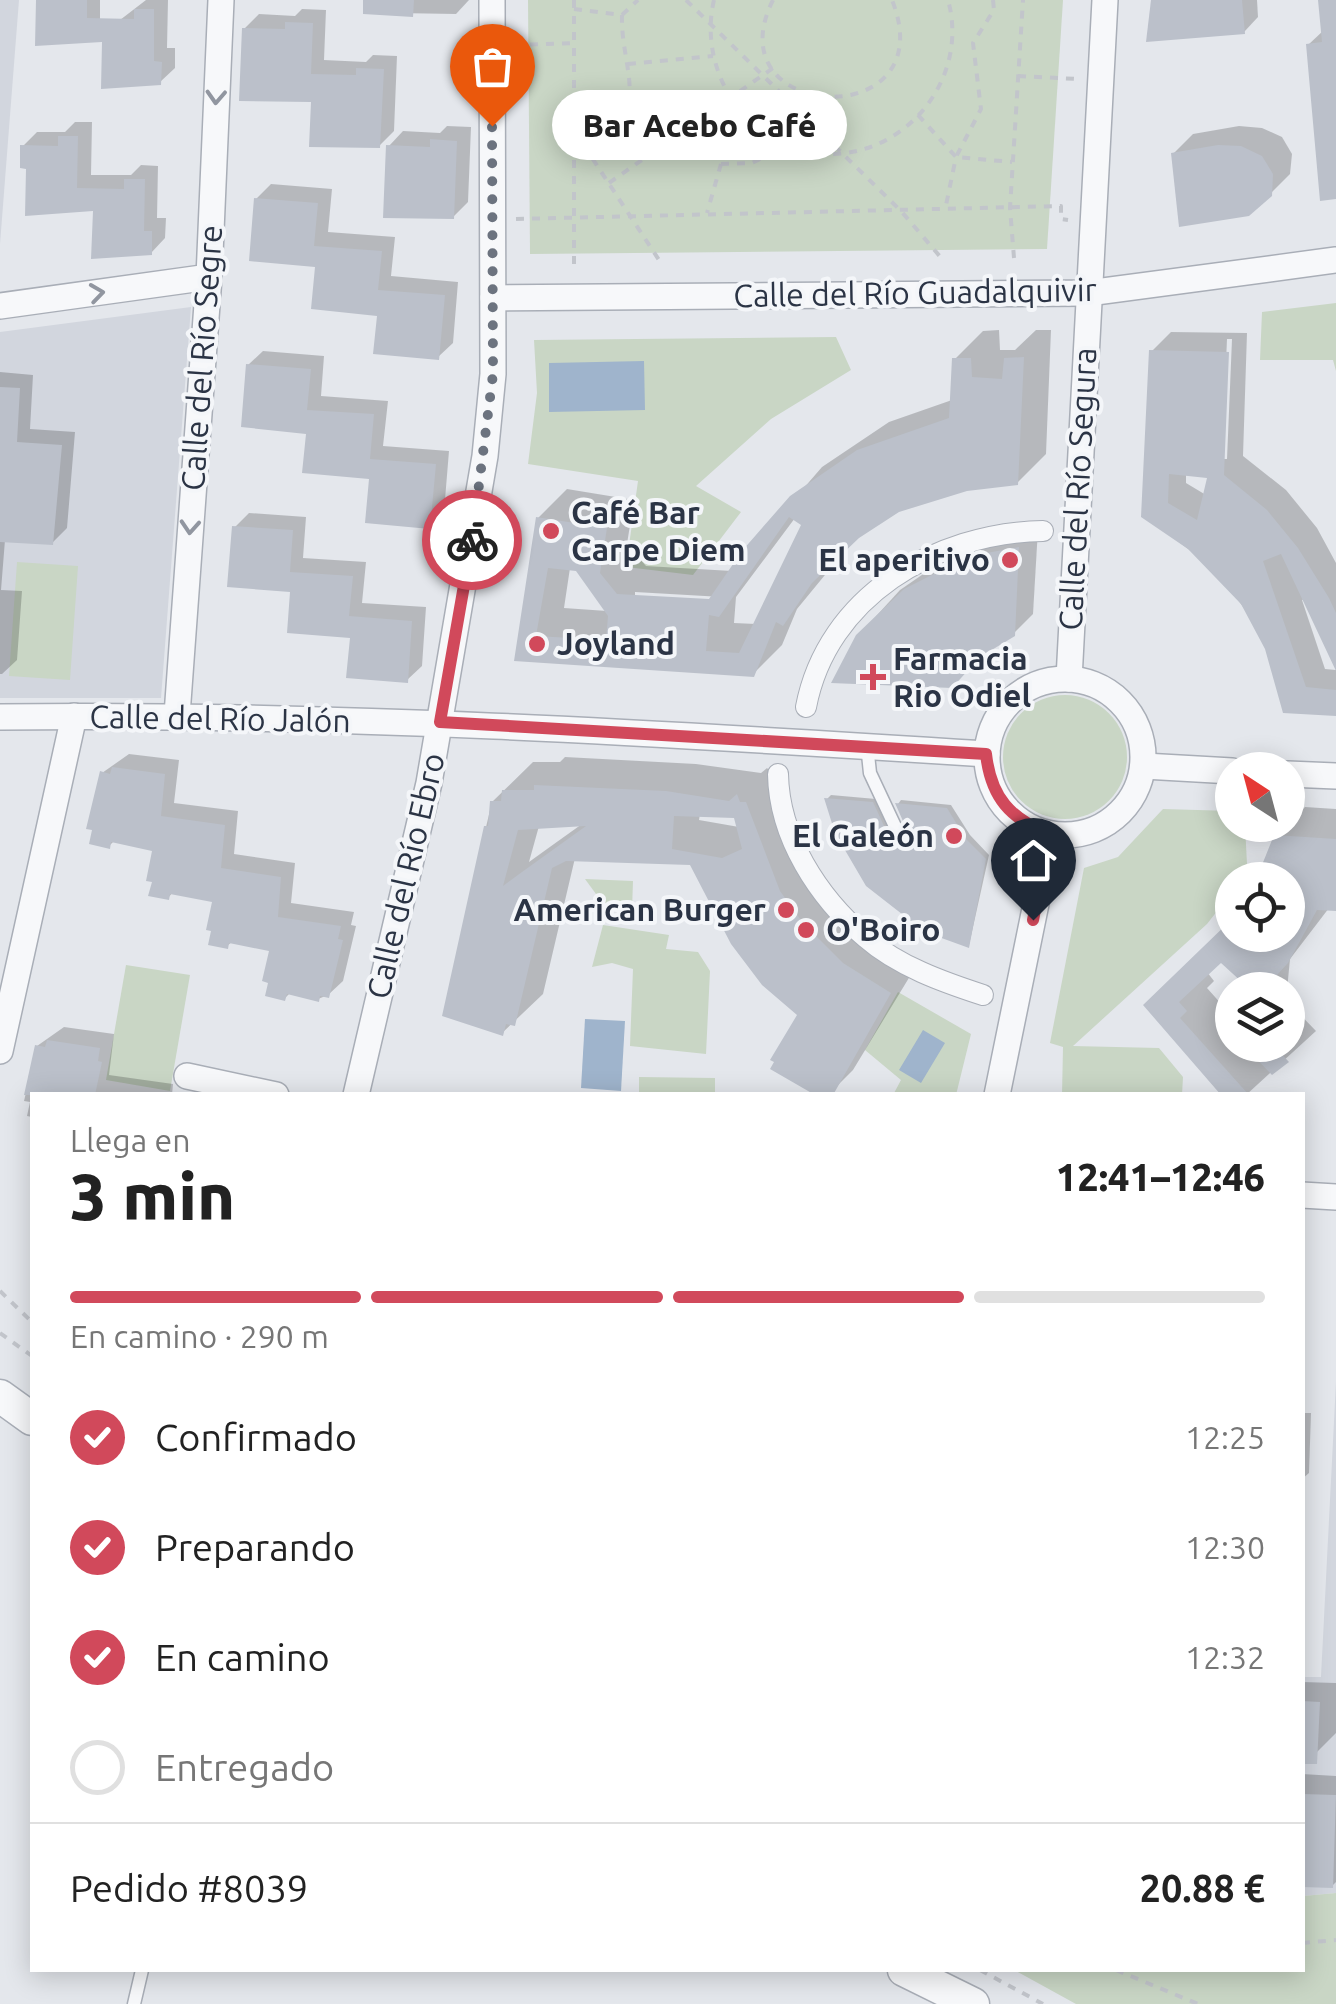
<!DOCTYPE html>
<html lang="es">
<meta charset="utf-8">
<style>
:root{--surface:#fff;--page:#f2f2f2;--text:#222;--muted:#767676;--line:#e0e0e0;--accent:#d1495b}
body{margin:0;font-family:Ubuntu,sans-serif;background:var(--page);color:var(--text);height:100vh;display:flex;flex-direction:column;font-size:38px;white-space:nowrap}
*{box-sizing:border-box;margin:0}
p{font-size:32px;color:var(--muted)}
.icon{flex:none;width:55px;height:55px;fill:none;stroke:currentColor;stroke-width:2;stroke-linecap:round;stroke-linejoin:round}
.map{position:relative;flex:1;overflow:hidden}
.side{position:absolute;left:30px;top:1092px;width:1275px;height:880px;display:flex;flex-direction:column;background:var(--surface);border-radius:0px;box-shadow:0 5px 25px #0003}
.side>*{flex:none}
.needle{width:65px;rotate:324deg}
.tools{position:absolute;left:1215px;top:752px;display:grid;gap:20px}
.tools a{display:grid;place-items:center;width:90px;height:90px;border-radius:50%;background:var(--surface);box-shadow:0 5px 25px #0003;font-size:50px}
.pin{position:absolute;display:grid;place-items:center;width:85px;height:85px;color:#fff;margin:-102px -42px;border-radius:50% 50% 50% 0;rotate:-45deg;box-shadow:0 0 10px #0007}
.pin .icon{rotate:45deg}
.courier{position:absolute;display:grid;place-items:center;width:100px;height:100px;margin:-50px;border:8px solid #d1495b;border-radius:50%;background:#fff;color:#222;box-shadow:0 2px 12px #0007}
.bubble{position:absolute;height:70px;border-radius:35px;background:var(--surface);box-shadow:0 5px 25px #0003;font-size:32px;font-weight:800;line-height:70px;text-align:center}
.summary em{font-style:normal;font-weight:800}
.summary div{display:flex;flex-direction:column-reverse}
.summary{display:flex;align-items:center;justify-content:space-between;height:170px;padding:0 40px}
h1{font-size:65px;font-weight:800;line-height:75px}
.bar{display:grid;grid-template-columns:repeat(4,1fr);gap:15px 10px;align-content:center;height:120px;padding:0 40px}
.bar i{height:12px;border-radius:8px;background:var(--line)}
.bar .selected{background:var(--accent)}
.bar p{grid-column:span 4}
.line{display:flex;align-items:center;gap:25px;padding:0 40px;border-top:2px solid var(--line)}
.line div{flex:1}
ol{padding:0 40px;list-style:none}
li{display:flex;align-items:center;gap:30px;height:110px}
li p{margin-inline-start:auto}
li .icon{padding:10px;border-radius:50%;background:var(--accent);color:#fff;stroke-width:4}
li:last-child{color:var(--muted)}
li i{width:55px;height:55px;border:5px solid var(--line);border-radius:50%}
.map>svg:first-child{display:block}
.built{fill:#d2d6de}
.green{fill:#c9d6c5}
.water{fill:#9fb4cc}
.shadow{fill:#0003;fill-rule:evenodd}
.building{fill:#bbc0ca;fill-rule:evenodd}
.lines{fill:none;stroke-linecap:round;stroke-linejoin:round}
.service-casing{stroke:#a9aeb7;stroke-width:15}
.pedestrian-casing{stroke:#a9aeb7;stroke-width:22}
.minor-casing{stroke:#a9aeb7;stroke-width:28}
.tertiary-casing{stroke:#a9aeb7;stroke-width:35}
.path{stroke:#c2c5cb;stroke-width:4;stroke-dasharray:8 8;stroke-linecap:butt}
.service{stroke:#f7f8fa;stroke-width:12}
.pedestrian{stroke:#f7f8fa;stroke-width:20}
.minor{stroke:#f7f8fa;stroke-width:25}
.tertiary{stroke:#f7f8fa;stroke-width:32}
.oneway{stroke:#9196a0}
.done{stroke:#6c737f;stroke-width:10;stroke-dasharray:0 18}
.route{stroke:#d1495b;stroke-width:12}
.poi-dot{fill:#d1495b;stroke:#f4f6f9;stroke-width:4}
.labels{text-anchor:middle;stroke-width:8;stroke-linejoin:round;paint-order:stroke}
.street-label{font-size:32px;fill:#2b3445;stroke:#f4f6f9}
.poi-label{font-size:32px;font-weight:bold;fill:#2b3445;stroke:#f4f6f9;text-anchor:start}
</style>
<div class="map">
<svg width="1336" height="2004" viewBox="0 0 1336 2004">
<rect width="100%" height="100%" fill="#e4e7ec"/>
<g class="built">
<polygon points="0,0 19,0 0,244"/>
<polygon points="191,307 161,698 0,698 0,332"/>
<polygon points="1336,1382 1336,1893 1303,1896 1303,1677 1321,1677"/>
</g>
<g class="green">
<polygon points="528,0 1063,0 1047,249 530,254"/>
<polygon points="1336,303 1336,371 1333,360 1260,360 1262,312"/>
<polygon points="836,337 851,370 771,419 696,486 741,512 693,575 626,567 638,481 528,464 537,393 534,340"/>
<polygon points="17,562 78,566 70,680 9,676"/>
<circle cx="1065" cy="757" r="62"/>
<polygon points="1163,809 1232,811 1232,825 1245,825 1247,864 1238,880 1232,880 1232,892 1207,924 1073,1046 1159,1048 1183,1077 1182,1095 1062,1095 1063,1047 1050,1043 1084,868 1118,857"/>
<polygon points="585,879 633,881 632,910 607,909"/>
<polygon points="603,925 669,935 666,949 698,952 710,971 706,1054 630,1046 633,969 612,963 592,967"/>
<polygon points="126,965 190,975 170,1091 106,1080"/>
<polygon points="898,992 971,1034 956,1095 893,1095 901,1080 865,1050"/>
<polygon points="639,1077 715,1078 715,1095 639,1095"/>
<polygon points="1336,1893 1336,2004 1076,2004 1014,1970 1302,1970 1303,1896"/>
</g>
<g class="water">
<polygon points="644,361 645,410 549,412 549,363"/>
<polygon points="585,1019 625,1021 621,1091 581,1088"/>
<polygon points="923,1030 945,1043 921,1083 899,1070"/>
</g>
<g class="shadow">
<polygon points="38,0 100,0 100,25"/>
<polygon points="146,0 168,0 167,48 175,48 175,68 160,82 120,20"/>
<polygon points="396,0 469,0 456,14 395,13"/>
<polygon points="1153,0 1257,0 1258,17 1244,32"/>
<polygon points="1321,0 1336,0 1336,197 1308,45 1324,30"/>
<polygon points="302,9 326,10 324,60 366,62 373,55 397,56 394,131 379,146 314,100 244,29 259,14 295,16"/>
<polygon points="75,122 92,122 91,175 131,175 141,165 158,166 157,218 166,218 165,238 151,253 95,209 29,166 23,146 37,132 65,132"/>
<polygon points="447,126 471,127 468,202 453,217 389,146 403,131 440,133"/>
<polygon points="1239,126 1262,128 1282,137 1292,154 1290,174 1270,194 1173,154 1193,134"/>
<polygon points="271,184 332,189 328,232 395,237 391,276 458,282 453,343 438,357 318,265 256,199"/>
<path d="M999 330 1000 350H1015L1036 330H1051L1046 454 1017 483 966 488 898 510 857 536 797 609 782 645 753 674 516 659 538 518 567 489 634 500 627 544 646 566 732 571 822 467 889 422 952 400 954 360 983 331ZM795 518 805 524 756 624 734 623 736 597ZM570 568 577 569 607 611 564 608ZM635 592 722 597 721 602 635 597Z"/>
<path d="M1171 332 1247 333 1243 456 1286 490 1317 528 1336 563V665L1305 599 1302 600 1325 669 1336 670V713L1278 676 1255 623 1215 569 1144 516 1152 351ZM1227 339H1232L1227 459H1222ZM1186 473 1211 476 1206 495 1186 483Z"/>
<polygon points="263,351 324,356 321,396 388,401 383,446 449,451 444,512 429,526 308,431 248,365"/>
<polygon points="0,372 33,375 30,429 75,432 67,528 52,543 5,540 1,590 22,591 17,660 2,674 0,674"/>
<polygon points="249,513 306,517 303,558 366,562 362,603 426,607 422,666 407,680 293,590 235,527"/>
<polygon points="1038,529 1033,614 1013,634 858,636 900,590 945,559"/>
<polygon points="129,754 179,760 174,803 238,811 234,854 295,863 291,903 354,912 351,925 356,926 343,981 328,995 318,999 290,993 285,998 272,949 233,941 227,946 215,900 173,892 168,898 155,849 114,841 109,846 102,773"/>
<path d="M565 757 696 764 761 773 767 768 781 783 782 802 832 894 871 934 918 963 853 1070 828 1095H819L800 1015 691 863 575 858 543 994 502 1033 486 827 492 802 533 762H560ZM700 814 736 816 739 827 699 820ZM582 824 554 844 529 862 539 826Z"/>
<polygon points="831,795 876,799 894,838 906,845 913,837 898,804 901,800 951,805 970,835 989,855 969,945 827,799"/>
<polygon points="1305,807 1336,809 1336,909 1329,908 1290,959 1287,990 1246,990 1247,983 1221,960 1207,972 1214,981 1207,988 1232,1016 1232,1045 1288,1045 1288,1002 1316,1031 1246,1095 1224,1095 1146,1005 1232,921 1232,935 1288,935 1288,880 1255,880 1276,836"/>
<polygon points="64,1027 114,1034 109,1075 173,1084 172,1095 32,1095 32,1117 27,1116 30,1102 24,1101 37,1046"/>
<polygon points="1302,1413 1311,1413 1309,1473 1302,1479"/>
<polygon points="1302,1682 1336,1683 1336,1733 1316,1753 1302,1752"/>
<polygon points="1302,1774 1336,1776 1336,1882 1332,1886 1302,1884"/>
</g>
<g class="building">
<polygon points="36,0 87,0 87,18 134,19 134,9 154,9 154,61 162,62 161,85 101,89 102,42 35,46"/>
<polygon points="363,0 414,0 413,17 363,14"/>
<polygon points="1151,0 1242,0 1245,34 1146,42"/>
<polygon points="1318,0 1336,0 1336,199 1320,201 1306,44 1322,42"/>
<polygon points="285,22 313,23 311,74 356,75 356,68 384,69 380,148 309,147 311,102 239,101 242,28 285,29"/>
<polygon points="58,136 78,136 77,188 124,189 124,179 145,179 144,231 152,231 152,255 91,259 93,211 25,216 26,169 20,168 20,145 58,146"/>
<polygon points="430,139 457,141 454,219 383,218 386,145 430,147"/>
<polygon points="1218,145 1241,146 1262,156 1273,174 1272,196 1249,216 1179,227 1171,153"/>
<polygon points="254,198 318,203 314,246 382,251 378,290 445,295 439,360 373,354 377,316 311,309 315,267 249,261"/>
<path d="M1149 350 1229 352 1224 475 1267 510 1298 548 1329 598 1336 613V671L1281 554 1263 561 1306 687 1336 690V716L1283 713 1265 649 1241 604 1188 549 1141 517ZM1169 474 1207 478 1197 520 1168 503Z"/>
<path d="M1024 357 1018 485 967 491 899 512 859 538 812 583 783 626 776 622 754 677 514 661 536 517 607 528 600 573 617 594 709 599 742 551 790 496 857 450 949 418 952 358H971L972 377 1002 379 1004 358ZM789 517 801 525 739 653 706 651 709 615 719 617ZM548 568 576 571 608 616 606 640 536 636Z"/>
<polygon points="246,364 311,369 307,410 374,414 370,459 436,464 430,529 365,523 369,479 302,473 306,434 241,427"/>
<polygon points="0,387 20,388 17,442 62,445 53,545 0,542"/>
<polygon points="232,526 293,530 290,572 353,576 349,616 412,621 408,683 346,678 350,638 287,633 290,592 227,587"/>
<polygon points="1019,547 1015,636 980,657 952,688 831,683 856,635 904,589 970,556"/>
<polygon points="112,767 165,774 161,816 225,825 221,868 281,877 278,917 341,926 338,939 343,940 329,998 320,996 319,1002 287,994 285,1001 265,996 268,983 262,981 269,951 229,943 228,949 208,945 211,931 206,930 212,902 170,894 169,900 148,896 152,882 146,881 152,851 111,842 110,849 89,844 92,830 86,829 100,771 110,774"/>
<path d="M534 785 666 791 729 801 737 794 740 802H746L780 891 803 923 843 963 891 993 833 1095H815L770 1069 774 1062 770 1060 797 1015 762 985 731 944 690 865 566 861 552 868 515 1026 506 1024 503 1036 442 1016 484 826H488L490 801H501L502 790H534ZM674 816 734 818 742 849 722 858 672 849ZM586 826 522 872 503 886 518 830Z"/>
<polygon points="824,798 873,802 891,841 900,847 910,837 895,803 947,808 966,839 986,859 969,948 925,932 866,886 835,833"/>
<polygon points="1274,835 1336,839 1336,911 1317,910 1288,963 1263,990 1244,990 1244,984 1221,963 1179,1002 1187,1011 1180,1018 1249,1095 1221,1095 1143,1005 1232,919 1232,935 1288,935 1288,880 1256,880"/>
<polygon points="47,1040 100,1048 98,1061 102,1062 95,1095 24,1095 35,1045 45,1047"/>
<polygon points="1243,1045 1273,1045 1289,1062 1272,1075"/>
<polygon points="1302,1701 1320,1702 1317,1764 1302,1764"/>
<polygon points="1302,1794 1336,1795 1333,1888 1302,1887"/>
</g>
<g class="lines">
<defs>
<g id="service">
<polyline points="867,745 870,773 900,837"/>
<polyline points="134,2004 142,1970"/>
</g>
<g id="pedestrian">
<path d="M806 707C827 597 935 533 1043 531"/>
<path d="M778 774C779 837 818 897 866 938 898 966 943 982 983 995"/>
</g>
<g id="minor">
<polyline points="493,298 1088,293 1336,260"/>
<polyline points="0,306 209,277"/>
<polyline points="1069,679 1105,0"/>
<circle cx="1065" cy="757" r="78"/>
<polyline points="177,715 209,277 221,0"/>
<path d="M0 717C330 713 658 733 987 754"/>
<polyline points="1144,766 1232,771"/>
<polyline points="1288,774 1336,776"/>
<polyline points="0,1051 74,716"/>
<polyline points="187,1076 276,1095"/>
<polyline points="356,1095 429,783 485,456 493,374 492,0"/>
<polyline points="997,1095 1050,835"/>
<polyline points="1302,1195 1336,1197"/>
</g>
<g id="tertiary">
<polyline points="0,1396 32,1419"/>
<polyline points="904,1970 973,2004"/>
</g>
</defs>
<use href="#service" class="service-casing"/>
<use href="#pedestrian" class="pedestrian-casing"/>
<use href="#minor" class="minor-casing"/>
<use href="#tertiary" class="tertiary-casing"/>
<g class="path">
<polyline points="574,0 574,264"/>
<polyline points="686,0 901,211 943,260"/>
<path d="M714 0C697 71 747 150 824 154 906 158 970 78 948 0"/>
<path d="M773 0C711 123 946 135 892 0"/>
<polyline points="993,0 994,10 973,43 981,109 956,157 1012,162"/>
<path d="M574 9 622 15C621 49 633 73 629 108"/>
<polyline points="622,15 638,0"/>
<polyline points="514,45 574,43"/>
<polyline points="628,64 713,56"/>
<polyline points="1018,76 1078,79"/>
<polyline points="574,95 653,111 680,133"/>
<polyline points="918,115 956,157 945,210"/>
<polyline points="689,128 721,164 707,213"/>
<polyline points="575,132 661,263"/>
<polyline points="721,164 752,163 787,146"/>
<polyline points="609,183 773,68"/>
<polyline points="516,219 1061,206 1061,219 1068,220"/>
<polyline points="1014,258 1010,208 1023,0"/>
<polyline points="0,1291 32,1322"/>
<polyline points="0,1333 32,1356"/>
<polyline points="1302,1943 1336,1940"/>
<polyline points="980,1970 1043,2004"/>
<polyline points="1116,1970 1198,2004"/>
</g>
<use href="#service" class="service"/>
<use href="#pedestrian" class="pedestrian"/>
<use href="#minor" class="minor"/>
<use href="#tertiary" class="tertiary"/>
</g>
<defs><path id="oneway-chevron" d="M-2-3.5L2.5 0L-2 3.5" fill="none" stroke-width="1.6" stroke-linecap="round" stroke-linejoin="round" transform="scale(2.5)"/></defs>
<g class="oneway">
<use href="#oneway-chevron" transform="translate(216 97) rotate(93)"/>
<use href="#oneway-chevron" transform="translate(97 293) rotate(-8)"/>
<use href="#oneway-chevron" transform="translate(190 527) rotate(94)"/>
</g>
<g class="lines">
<polyline class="done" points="472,540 493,374 492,126"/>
<path class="route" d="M472 540 440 722 986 754C991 798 1010 818 1050 835L1033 920"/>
</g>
<g class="poi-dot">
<circle cx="551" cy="531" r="10"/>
<circle cx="1010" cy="560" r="10"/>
<circle cx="537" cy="644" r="10"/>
<path d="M868 662h10v10h10v10h-10v10h-10v-10h-10v-10h10z"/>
<circle cx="954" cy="836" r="10"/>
<circle cx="786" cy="910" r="10"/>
<circle cx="806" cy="930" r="10"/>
</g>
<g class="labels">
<g class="street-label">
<text transform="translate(915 293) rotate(-1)" y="11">Calle del Río Guadalquivir</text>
<text transform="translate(202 358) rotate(-86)" y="11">Calle del Río Segre</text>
<text transform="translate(1078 489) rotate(-87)" y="11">Calle del Río Segura</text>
<text transform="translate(220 719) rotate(1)" y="11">Calle del Río Jalón</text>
<text transform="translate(406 876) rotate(-77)" y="11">Calle del Río Ebro</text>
</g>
<g class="poi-label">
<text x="571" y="524">Café Bar<tspan x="571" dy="37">Carpe Diem</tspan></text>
<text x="990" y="571" text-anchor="end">El aperitivo</text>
<text x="557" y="655">Joyland</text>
<text x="893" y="670">Farmacia<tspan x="893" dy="37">Rio Odiel</tspan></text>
<text x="934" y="847" text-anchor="end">El Galeón</text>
<text x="766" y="921" text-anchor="end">American Burger</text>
<text x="826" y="941">O'Boiro</text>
</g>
</g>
</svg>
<div class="tools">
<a><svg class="needle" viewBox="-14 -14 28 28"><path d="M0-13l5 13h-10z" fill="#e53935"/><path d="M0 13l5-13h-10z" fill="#767676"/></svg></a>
<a><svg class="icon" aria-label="locate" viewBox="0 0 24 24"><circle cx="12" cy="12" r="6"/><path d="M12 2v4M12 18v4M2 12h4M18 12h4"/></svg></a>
<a><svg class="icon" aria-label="layers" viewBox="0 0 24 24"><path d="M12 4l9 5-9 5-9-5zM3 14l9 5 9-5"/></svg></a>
</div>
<div class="pin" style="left:492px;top:126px;background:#ea580c"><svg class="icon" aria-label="bag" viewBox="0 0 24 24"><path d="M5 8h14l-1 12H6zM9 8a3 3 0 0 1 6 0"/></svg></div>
<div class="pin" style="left:1033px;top:920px;background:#1f2937"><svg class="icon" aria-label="home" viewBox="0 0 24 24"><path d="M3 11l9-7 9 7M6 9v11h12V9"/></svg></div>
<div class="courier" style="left:472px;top:540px"><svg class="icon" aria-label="bike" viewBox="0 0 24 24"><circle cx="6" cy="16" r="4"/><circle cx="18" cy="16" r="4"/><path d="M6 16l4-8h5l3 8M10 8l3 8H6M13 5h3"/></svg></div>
<div class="bubble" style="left:552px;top:90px;width:295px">Bar Acebo Café</div>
<section class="side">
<div class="summary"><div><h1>3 min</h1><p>Llega en</p></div><em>12:41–12:46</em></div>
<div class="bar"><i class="selected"></i><i class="selected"></i><i class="selected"></i><i></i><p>En camino · 290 m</p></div>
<ol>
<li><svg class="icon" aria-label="check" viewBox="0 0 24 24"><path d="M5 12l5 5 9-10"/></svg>Confirmado<p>12:25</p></li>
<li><svg class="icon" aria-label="check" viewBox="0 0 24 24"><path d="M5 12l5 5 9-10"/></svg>Preparando<p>12:30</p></li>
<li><svg class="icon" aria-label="check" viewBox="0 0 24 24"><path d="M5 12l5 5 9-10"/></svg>En camino<p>12:32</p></li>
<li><i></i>Entregado</li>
</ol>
<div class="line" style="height:130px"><div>Pedido #8039</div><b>20.88 €</b></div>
</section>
</div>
